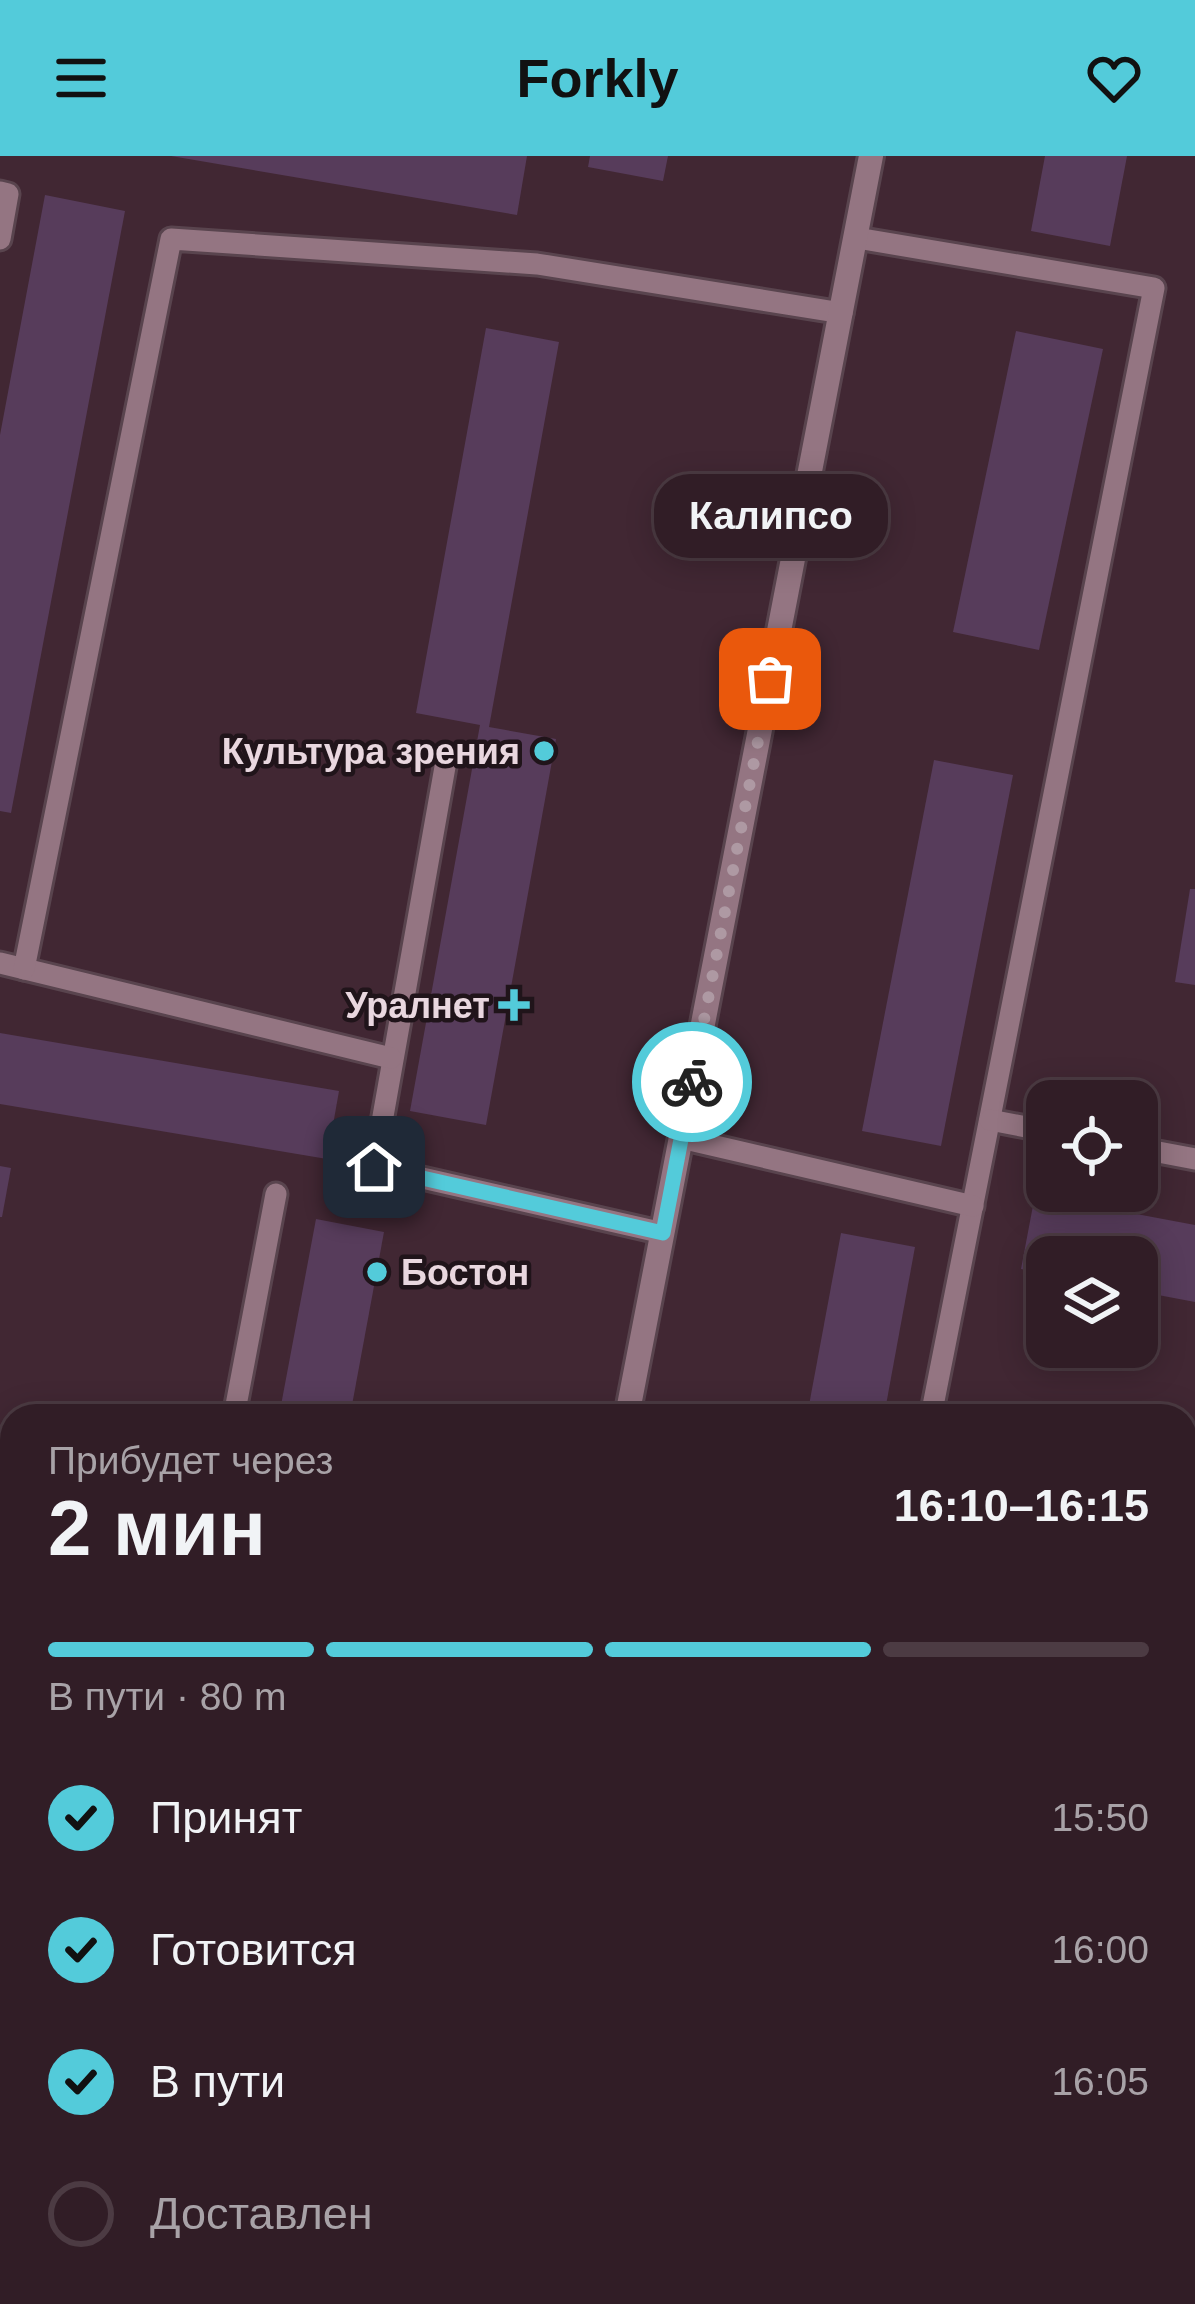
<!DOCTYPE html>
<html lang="ru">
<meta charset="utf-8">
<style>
:root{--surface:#311d26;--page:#3d2a32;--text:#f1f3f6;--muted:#a8a2a7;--line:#4c3b43;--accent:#53cbda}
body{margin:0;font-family:Arial,sans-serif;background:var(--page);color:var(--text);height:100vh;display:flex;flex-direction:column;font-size:45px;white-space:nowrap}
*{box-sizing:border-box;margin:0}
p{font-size:39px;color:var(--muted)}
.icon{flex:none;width:66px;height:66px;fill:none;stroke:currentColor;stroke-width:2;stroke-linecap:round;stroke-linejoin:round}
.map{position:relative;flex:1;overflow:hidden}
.panel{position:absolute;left:0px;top:1248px;width:1197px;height:900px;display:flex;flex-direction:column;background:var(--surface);border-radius:36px 36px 0 0;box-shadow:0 6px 30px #0003,0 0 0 3px var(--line)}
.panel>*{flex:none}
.fabs{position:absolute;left:1026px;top:924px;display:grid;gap:24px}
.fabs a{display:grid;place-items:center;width:132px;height:132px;border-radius:24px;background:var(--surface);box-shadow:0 6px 30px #0003,0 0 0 3px var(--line);font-size:60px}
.pin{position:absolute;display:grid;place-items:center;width:102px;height:102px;color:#fff;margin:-51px;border-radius:24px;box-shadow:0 6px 18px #0006}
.courier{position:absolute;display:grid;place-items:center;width:120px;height:120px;margin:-60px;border:9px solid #53cbda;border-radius:50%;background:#fff;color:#222;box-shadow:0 3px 15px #0007}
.bubble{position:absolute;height:84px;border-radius:36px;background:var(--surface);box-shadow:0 6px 30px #0003,0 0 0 3px var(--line);font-size:39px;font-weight:600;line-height:84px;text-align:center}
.summary em{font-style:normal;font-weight:600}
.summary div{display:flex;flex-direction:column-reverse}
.summary{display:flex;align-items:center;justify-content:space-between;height:204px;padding:0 48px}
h1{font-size:78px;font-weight:600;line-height:90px}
.bar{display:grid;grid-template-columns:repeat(4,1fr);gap:18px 12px;align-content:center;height:144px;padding:0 48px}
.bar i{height:15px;border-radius:9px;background:var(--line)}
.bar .active{background:var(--accent)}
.bar p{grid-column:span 4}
ol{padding:0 48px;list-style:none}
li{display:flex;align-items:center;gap:36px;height:132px}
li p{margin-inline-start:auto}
li .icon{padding:12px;border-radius:50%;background:var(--accent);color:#111;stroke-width:4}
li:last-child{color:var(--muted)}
li i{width:66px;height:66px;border:6px solid var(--line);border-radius:50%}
header{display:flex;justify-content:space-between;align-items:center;height:156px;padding:0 48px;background:var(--accent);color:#111;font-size:54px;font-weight:600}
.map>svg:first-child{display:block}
.building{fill:#573c5b}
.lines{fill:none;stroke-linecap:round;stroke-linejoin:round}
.service-casing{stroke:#59444e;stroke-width:27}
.tertiary-casing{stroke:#59444e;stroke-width:30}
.service{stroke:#947582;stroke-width:21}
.tertiary{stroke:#947582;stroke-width:24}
.done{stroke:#ae99a3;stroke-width:12;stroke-dasharray:0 21.6}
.route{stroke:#53cbda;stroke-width:15}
.poi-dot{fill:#53cbda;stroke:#20141a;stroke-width:4.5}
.labels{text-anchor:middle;stroke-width:9;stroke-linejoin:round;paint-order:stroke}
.poi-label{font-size:36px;font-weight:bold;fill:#e9d7df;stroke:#20141a;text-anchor:end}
</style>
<header><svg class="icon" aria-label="menu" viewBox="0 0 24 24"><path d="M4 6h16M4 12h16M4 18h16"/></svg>Forkly<svg class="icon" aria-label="heart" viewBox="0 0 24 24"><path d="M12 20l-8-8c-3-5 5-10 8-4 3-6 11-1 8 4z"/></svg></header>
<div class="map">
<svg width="1195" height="2148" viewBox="0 0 1195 2148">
<rect width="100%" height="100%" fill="#412733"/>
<g class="building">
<polygon points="171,0 527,0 517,59"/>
<polygon points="590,0 668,0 663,25 588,11"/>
<polygon points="1045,0 1127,0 1110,90 1031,75"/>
<polygon points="45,39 125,55 11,657 0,655 0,279"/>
<polygon points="486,172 559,186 489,571 556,583 486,969 410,955 480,569 416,557"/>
<polygon points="1016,175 1103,193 1039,494 953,476"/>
<polygon points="934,604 1013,619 941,990 862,975"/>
<polygon points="1190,733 1195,733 1195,829 1175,826"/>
<polygon points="0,877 339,935 327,1003 0,948"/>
<polygon points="0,1010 11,1012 2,1061 0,1061"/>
<polygon points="1035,1039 1195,1069 1195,1146 1137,1135 1137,1101 1047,1101 1047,1118 1021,1113"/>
<polygon points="316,1063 384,1076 350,1260 279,1260"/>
<polygon points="841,1077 915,1091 884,1260 807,1260"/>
<polygon points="0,1791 12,1794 12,1874 0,1872"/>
<polygon points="1185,2030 1195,2032 1195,2098 1185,2096"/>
<polygon points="115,2136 187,2136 185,2148 113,2148"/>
<polygon points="646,2136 727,2136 725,2148 644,2148"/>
</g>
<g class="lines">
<defs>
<g id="service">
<polyline points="0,36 8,38 0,83"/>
<polyline points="857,82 1154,132 931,1260"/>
<polyline points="445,611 374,1011 663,1077"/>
<polyline points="0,807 391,902"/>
<polyline points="24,813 171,83 537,108 842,157"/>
<polyline points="990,964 1047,975"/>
<polyline points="681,982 973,1050"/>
<polyline points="1137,992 1195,1003"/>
<polyline points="234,1260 276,1038"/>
<polyline points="0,1467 12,1469"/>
<polyline points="0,1749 12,1751"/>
<polyline points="73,2148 76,2136"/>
<polyline points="753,2148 755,2136"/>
</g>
<g id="tertiary">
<polyline points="627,1260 871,0"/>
<polyline points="454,2148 456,2136"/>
</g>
</defs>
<use href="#service" class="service-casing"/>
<use href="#tertiary" class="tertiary-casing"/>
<use href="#service" class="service"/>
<use href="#tertiary" class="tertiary"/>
</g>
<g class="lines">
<polyline class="done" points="692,926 770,523"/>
<polyline class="route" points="374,1011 663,1077 692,926"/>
</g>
<g class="poi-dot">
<circle cx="544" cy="595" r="12"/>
<path d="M508 831h12v12h12v12h-12v12h-12v-12h-12v-12h12z"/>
<circle cx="377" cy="1116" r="12"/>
</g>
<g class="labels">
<g class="poi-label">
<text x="520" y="608">Культура зрения</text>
<text x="490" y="862">Уралнет</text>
<text x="401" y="1129" text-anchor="start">Бостон</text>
</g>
</g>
</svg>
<div class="fabs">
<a><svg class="icon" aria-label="locate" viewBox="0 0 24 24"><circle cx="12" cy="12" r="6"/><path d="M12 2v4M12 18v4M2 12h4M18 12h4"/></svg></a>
<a><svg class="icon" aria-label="layers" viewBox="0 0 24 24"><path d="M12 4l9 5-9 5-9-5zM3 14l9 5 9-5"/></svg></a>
</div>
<div class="pin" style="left:770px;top:523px;background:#ea580c"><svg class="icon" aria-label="bag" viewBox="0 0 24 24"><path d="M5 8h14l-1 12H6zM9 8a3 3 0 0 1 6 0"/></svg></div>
<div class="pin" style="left:374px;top:1011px;background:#1f2937"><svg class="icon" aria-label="home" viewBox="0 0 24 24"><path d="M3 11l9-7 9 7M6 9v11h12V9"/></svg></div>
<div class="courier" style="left:692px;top:926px"><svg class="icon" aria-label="bike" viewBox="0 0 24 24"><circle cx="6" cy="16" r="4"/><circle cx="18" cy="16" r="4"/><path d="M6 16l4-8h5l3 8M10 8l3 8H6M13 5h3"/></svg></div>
<div class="bubble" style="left:654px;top:318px;width:234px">Калипсо</div>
<section class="panel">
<div class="summary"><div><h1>2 мин</h1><p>Прибудет через</p></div><em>16:10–16:15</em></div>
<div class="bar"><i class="active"></i><i class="active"></i><i class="active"></i><i></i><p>В пути · 80 m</p></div>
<ol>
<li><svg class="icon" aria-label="check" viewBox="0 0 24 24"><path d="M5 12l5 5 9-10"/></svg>Принят<p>15:50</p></li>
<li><svg class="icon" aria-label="check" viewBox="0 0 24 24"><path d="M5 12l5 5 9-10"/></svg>Готовится<p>16:00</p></li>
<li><svg class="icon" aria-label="check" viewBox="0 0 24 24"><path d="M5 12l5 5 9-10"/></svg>В пути<p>16:05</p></li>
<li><i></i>Доставлен</li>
</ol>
</section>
</div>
